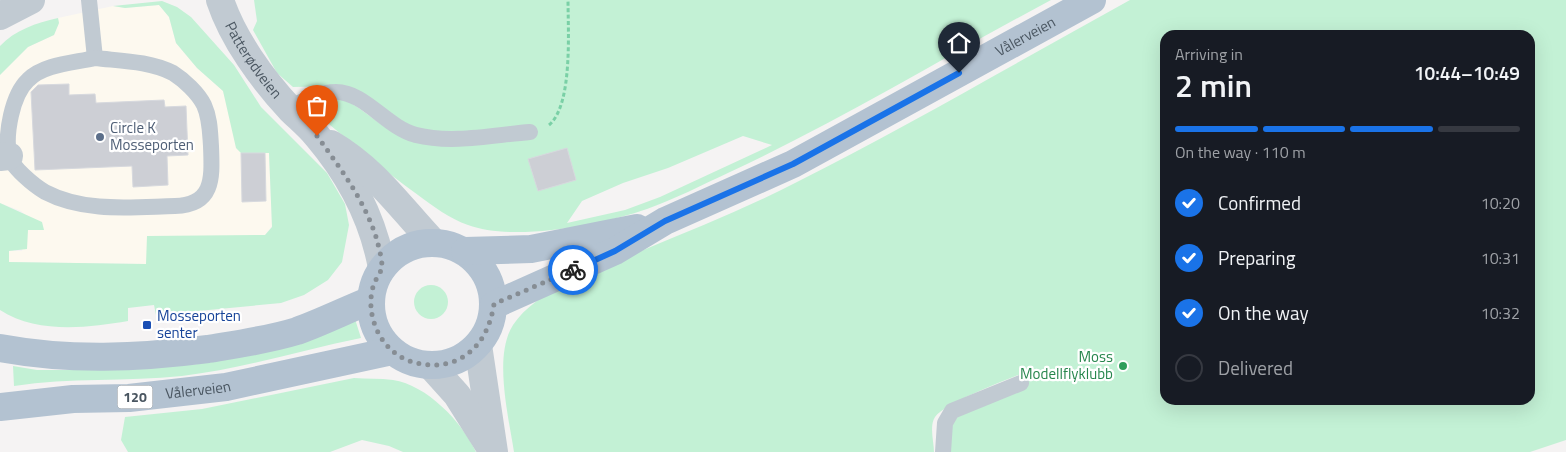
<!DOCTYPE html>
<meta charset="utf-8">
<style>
:root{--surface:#171b24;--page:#242831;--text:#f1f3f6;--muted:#9ea1a6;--line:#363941;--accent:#1a73e8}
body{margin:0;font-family:"Titillium Web",sans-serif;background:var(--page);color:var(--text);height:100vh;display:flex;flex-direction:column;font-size:19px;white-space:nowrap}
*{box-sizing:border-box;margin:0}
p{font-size:16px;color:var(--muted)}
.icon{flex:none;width:28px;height:28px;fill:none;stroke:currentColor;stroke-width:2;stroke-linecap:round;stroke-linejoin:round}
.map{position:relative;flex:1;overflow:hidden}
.panel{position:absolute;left:1160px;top:30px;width:375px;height:375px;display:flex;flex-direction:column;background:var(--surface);border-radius:15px;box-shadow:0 5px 20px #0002}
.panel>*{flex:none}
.pin{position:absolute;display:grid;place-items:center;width:42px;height:42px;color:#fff;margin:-51px -21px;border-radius:50% 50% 50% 0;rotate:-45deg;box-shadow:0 0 5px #0007}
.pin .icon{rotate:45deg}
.courier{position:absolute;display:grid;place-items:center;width:50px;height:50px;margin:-25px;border:4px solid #1a73e8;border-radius:50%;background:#fff;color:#222;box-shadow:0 1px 6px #0007}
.overview em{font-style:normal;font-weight:600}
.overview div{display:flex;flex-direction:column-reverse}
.overview{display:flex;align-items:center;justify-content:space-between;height:85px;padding:0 15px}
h1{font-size:32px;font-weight:600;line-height:38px}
.bar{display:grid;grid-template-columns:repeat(4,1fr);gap:8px 5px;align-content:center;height:60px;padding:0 15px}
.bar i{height:6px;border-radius:4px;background:var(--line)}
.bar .active{background:var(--accent)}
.bar p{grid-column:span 4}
ol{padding:0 15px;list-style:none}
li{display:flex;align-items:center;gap:15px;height:55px}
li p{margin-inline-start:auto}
li .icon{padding:5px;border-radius:50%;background:var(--accent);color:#fff;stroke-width:4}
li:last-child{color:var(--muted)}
li i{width:28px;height:28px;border:2px solid var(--line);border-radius:50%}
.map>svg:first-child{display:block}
.commercial{fill:#fdf9ef}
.green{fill:#c3f1d5;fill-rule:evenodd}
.building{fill:#cdcfd5;stroke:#d7d9de}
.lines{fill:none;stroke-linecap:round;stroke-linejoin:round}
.path{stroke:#7ad0a6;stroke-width:3;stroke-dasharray:4 2.5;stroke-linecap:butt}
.service{stroke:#c1cad2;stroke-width:16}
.minor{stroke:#c1cad2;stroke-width:28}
.primary{stroke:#b3c2d1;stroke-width:28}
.done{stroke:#868d94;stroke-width:5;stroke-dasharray:0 9}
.route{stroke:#1a73e8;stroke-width:6}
.service-dot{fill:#5c6f8a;stroke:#fff;stroke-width:2}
.transit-dot{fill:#1a4fb4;stroke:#fff;stroke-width:2}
.leisure-dot{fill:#2e9e5b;stroke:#fff;stroke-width:2}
.labels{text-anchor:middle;stroke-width:4.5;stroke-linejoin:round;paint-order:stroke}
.shield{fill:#fff;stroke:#808990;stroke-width:1}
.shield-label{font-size:14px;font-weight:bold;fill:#4a5661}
.street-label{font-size:15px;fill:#4a5661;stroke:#fff}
.service-label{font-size:15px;fill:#4e5e75;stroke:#fff;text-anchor:start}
.transit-label{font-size:15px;fill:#164399;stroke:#fff;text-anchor:start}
.leisure-label{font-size:15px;fill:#27864d;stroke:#fff;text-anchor:end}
</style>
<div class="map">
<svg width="1566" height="452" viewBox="0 0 1566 452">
<rect width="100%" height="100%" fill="#f5f3f3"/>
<polygon class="commercial" points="159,5 169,17 176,43 197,68 223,91 241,153 269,153 272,226 265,235 146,264 9,262 9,251 22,251 28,230 43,230 21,211 0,203 0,75 28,47 54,35 59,23 58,18 113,6 125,8"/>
<g class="green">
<path d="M254 0H1051C944 57 840 121 730 172 702 185 675 199 647 209 602 225 513 242 468 225 450 219 433 206 418 195 383 170 351 142 318 115L316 111C330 72 376 126 393 131 410 135 441 133 459 133L421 131 333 86 293 87 277 73 253 30 257 21ZM743 136 772 145 660 197 625 210 567 223 582 201 623 183 668 168Z"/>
<path d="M1130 0H1566V440L1530 452H948L951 425 959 415 1027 384 1018 375C1001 382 945 403 935 417 929 426 934 442 934 452H514C509 418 493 356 513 325 538 288 601 268 641 251 694 229 747 208 797 182 910 125 1019 61 1130 0ZM1165 35H1530V400H1165Z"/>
<path d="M162 1 177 7 191 17 234 65 261 107 327 173 345 204 349 225 342 262 328 280 304 295 281 303 156 315 154 305 128 308V321C87 328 37 334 0 310V203L42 222 44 230H28L27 249 9 251V262L146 264 147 236 265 235 272 227 269 153H241L236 148 223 91 197 68 176 43 169 17 159 5 125 8 113 6Z"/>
<path d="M58 18 59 23 54 35 28 47 0 75V46C15 30 36 23 58 18Z"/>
<circle cx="431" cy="302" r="17"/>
<path d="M355 319 361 338C301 350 243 369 182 376 126 382 70 377 14 386L13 366 37 370H122L198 364Z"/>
<path d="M354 378C367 379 380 378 393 380 427 385 462 422 476 452H403L389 446 362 440 330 452H128L121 440 125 417 202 409Z"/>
</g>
<g class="building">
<polygon points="69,84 69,95 95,94 96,103 164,100 165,107 186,106 188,155 167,156 168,185 133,187 132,166 35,170 31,92 38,85"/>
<polygon points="567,148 576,180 538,191 528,159"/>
<polygon points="241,153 265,153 266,201 242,202"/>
</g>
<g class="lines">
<path class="path" d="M549 125C573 105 568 30 568 0"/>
<g class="service">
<polyline points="89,0 95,58"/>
<path d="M95 58C121 61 149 61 173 73 184 80 198 93 204 105 210 118 210 132 211 146 212 176 215 205 175 206 133 207 85 213 45 192 35 186 11 167 9 155 5 134 12 95 28 80 44 64 74 63 95 58Z"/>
<path d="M289 108C303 101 319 92 336 92 365 92 386 127 416 135 452 144 493 135 530 132"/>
<polyline points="943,452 945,423 952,411 1021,383"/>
</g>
<g class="minor">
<path id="s1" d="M220 0C233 39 262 79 290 109 299 118 309 126 317 136 350 175 373 218 382 268"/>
<polyline points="0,16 31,0"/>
<path d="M331 144C375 170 399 206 433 242"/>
<polyline points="0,157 9,156"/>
<polyline points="478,345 494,452"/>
<polyline points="430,365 457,395 488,444"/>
</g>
<g class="primary">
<circle cx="432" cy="304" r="61"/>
<polyline points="465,251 531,249 637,228"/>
<path id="s2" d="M494 305 615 251 665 221 793 164 1092 0"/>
<path d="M0 348C70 361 138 358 208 349 238 344 268 340 297 331 322 322 346 310 371 300"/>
<path id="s3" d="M0 407 73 399 129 398 226 387 392 351"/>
</g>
</g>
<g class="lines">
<path class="done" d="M317 136C341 169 365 201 377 240 379 248 382 259 382 267 381 273 374 281 373 287 365 315 380 349 407 360 422 366 439 367 455 361 479 351 490 329 494 304L573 270"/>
<polyline class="route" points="573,270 615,251 665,221 793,164 959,73"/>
</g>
<circle class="service-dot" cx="100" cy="137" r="5"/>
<rect class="transit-dot" x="142" y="320" width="10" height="10" rx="2.5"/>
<circle class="leisure-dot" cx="1123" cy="366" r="5"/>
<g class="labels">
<rect class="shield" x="117.5" y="385.5" width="35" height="23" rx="4"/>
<g class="shield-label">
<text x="135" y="402">120</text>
</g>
<g class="street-label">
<text dy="5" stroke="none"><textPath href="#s2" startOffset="596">Vålerveien</textPath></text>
<text dy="5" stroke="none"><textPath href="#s1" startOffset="69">Patterødveien</textPath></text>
<text dy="5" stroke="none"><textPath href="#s3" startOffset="199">Vålerveien</textPath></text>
</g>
<g class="service-label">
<text x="110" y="133">Circle K<tspan x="110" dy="17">Mosseporten</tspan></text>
</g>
<g class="transit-label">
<text x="157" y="321">Mosseporten<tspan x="157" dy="17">senter</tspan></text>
</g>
<g class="leisure-label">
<text x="1113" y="362">Moss<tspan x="1113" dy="17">Modellflyklubb</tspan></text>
</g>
</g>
</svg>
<div class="pin" style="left:317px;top:136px;background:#ea580c"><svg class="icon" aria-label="bag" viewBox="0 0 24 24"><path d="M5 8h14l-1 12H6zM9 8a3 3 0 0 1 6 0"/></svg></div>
<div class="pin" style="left:959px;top:73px;background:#1f2937"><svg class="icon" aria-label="home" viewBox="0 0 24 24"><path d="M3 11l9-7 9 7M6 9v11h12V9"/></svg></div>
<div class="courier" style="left:573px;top:270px"><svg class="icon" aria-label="bike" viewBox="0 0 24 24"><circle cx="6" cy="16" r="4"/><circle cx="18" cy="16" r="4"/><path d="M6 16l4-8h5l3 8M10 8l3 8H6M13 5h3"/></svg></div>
<section class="panel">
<div class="overview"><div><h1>2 min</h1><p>Arriving in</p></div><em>10:44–10:49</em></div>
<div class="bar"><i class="active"></i><i class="active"></i><i class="active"></i><i></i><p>On the way · 110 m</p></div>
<ol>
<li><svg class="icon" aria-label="check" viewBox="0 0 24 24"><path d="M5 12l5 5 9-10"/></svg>Confirmed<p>10:20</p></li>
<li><svg class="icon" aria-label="check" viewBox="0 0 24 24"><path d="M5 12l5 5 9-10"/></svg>Preparing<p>10:31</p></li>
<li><svg class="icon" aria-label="check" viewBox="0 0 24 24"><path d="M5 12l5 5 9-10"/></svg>On the way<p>10:32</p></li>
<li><i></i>Delivered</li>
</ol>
</section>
</div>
